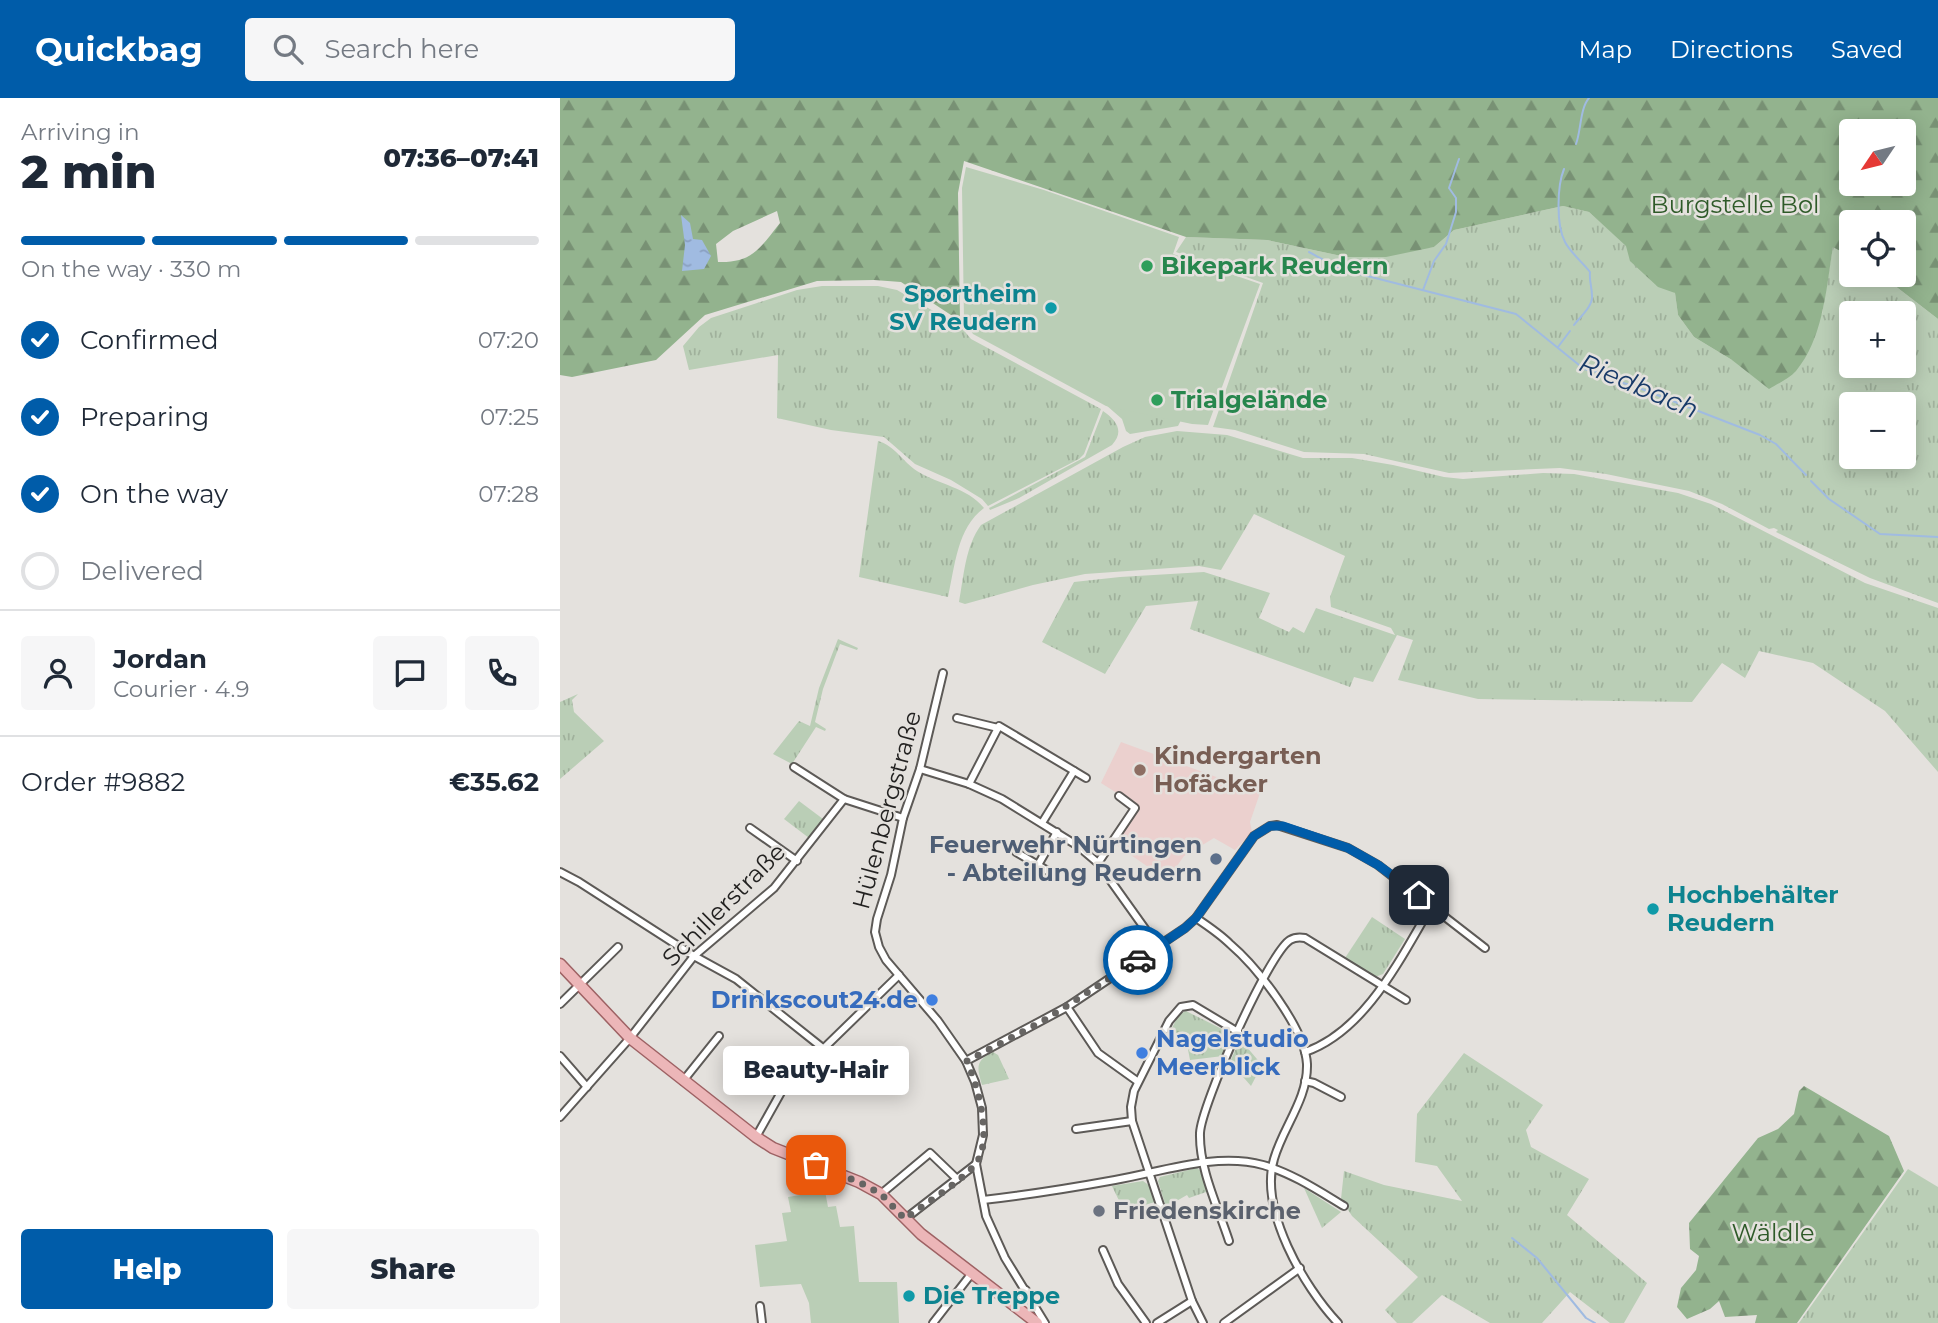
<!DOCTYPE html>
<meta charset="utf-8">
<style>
:root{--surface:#fff;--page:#f6f6f7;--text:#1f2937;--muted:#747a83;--line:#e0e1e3;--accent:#005ca9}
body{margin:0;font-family:Montserrat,sans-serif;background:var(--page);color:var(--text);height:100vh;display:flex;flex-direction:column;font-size:26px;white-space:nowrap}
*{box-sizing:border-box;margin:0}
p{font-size:23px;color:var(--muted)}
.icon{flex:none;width:38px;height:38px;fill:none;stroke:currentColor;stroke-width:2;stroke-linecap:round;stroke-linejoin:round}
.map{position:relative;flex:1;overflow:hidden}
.panel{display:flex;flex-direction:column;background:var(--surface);width:560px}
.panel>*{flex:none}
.needle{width:46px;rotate:235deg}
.buttons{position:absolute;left:1279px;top:21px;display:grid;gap:14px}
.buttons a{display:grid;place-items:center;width:77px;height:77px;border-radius:7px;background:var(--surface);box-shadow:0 4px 18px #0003;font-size:35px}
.pin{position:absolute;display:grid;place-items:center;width:60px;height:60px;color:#fff;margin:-30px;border-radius:14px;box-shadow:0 4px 10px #0006}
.courier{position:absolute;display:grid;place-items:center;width:70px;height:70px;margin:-35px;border:5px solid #005ca9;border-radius:50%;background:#fff;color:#222;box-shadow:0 2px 9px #0007}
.bubble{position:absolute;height:49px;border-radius:7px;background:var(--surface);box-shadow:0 4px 18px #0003;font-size:23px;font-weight:800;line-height:49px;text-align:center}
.overview em{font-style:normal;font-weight:800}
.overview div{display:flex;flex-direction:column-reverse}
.overview{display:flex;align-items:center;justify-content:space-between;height:119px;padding:0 21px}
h1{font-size:46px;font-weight:800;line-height:52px}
.bar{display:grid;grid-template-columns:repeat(4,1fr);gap:10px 7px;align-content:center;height:84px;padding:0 21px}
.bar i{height:9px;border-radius:5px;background:var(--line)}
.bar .selected{background:var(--accent)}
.bar p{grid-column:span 4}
.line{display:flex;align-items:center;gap:18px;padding:0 21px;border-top:2px solid var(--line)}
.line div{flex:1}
.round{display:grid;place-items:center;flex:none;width:74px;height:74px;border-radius:7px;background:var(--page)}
ol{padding:0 21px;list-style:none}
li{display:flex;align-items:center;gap:21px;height:77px}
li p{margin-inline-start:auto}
li .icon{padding:7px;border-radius:50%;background:var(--accent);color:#fff;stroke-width:4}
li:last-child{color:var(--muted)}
li i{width:38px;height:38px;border:4px solid var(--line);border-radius:50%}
.cta{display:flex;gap:14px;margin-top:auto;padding:14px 21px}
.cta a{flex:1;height:80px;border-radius:7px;background:var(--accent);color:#fff;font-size:28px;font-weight:800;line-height:80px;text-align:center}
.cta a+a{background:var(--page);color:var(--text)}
header{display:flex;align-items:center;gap:42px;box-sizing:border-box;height:98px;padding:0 35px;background:var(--accent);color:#fff}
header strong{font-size:33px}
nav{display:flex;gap:38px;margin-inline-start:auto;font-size:24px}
.search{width:490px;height:63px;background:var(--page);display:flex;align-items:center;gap:18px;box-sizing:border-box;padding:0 24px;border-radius:7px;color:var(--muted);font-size:26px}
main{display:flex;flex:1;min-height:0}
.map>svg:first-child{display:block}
.education{fill:#ebd0ce}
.grass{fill:url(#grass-tufts);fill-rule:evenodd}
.forest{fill:url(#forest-firs);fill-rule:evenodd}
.garden{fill:#baceb6}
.water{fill:url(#water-ripples)}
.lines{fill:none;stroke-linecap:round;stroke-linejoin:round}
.stream{stroke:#a0bbe1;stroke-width:2}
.street-casing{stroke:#5d5a57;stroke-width:10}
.primary-casing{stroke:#9e6264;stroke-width:13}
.street{stroke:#fff;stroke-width:6}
.primary{stroke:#ecb6b8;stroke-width:10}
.done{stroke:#676563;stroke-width:7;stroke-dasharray:0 12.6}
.route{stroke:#005ca9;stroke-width:9}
.leisure-dot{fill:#2e9e5b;stroke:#e4e1dd;stroke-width:2.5}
.culture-dot{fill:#0f9aa8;stroke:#e4e1dd;stroke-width:2.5}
.education-dot{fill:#8d6e63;stroke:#e4e1dd;stroke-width:2.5}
.service-dot{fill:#5c6f8a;stroke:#e4e1dd;stroke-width:2.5}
.shop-dot{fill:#3f7fe0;stroke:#e4e1dd;stroke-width:2.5}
.worship-dot{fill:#6b7280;stroke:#e4e1dd;stroke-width:2.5}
.labels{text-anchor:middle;stroke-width:5;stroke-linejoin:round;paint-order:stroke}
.park-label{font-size:24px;fill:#2e5a28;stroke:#e4e1dd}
.leisure-label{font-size:24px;font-weight:bold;fill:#27864d;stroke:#e4e1dd;text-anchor:start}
.culture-label{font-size:24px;font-weight:bold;fill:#0d838f;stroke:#e4e1dd;text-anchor:start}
.education-label{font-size:24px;font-weight:bold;fill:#785e54;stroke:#e4e1dd;text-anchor:start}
.street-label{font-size:24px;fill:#232221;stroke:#e4e1dd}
.service-label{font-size:24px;font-weight:bold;fill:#4e5e75;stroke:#e4e1dd;text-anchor:end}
.shop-label{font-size:24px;font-weight:bold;fill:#366cbe;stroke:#e4e1dd;text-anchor:end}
.worship-label{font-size:24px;font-weight:bold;fill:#5b616d;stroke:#e4e1dd;text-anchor:start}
.water-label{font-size:26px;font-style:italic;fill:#183a69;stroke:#e4e1dd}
</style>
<header>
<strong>Quickbag</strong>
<div class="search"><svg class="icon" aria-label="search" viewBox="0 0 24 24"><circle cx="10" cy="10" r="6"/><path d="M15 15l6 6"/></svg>Search here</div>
<nav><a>Map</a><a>Directions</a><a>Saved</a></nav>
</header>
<main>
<section class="panel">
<div class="overview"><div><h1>2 min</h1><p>Arriving in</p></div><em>07:36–07:41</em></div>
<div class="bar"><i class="selected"></i><i class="selected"></i><i class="selected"></i><i></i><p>On the way · 330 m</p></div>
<ol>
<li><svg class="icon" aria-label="check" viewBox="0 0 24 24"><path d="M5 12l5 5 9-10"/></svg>Confirmed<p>07:20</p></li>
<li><svg class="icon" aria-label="check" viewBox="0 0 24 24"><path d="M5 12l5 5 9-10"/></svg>Preparing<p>07:25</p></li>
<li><svg class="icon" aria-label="check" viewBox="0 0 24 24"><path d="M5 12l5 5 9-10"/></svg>On the way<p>07:28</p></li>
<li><i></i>Delivered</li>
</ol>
<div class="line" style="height:126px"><a class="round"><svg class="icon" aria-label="person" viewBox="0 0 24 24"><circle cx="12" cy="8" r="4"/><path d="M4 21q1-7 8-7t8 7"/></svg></a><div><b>Jordan</b><p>Courier · 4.9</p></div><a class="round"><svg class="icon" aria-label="chat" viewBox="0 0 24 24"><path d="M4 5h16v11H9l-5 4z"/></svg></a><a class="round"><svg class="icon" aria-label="phone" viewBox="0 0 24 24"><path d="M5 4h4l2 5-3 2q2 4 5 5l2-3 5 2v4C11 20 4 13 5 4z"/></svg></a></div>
<div class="line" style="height:91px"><div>Order #9882</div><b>€35.62</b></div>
<div class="cta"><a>Help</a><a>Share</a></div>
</section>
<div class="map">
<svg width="1378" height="1225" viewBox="0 0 1378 1225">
<defs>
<pattern id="grass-tufts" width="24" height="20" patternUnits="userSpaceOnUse" patternTransform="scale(1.75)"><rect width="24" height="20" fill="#baceb6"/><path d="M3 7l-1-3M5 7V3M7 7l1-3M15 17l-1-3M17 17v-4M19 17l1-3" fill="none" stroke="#a0b19c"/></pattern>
<pattern id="forest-firs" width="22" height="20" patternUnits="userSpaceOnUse" patternTransform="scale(1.75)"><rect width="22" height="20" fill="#93b38e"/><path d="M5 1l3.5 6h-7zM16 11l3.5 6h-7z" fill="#789174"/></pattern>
<pattern id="water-ripples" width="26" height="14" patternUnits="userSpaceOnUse" patternTransform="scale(1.75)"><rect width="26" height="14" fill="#a0bbe1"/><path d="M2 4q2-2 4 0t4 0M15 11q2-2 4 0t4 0" fill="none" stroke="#8aa0c1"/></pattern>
</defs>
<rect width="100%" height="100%" fill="#e4e1dd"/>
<polygon class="education" points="561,644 700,695 690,724 692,734 675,752 654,740 624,758 607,782 555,746 579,709 541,685"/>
<g class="grass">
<path d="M1003 108 1029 114 1067 148 1071 163 1115 195 1118 217 1134 239 1172 262 1262 216 1273 148 1291 159 1292 177H1321L1378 221V505L1310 480 1216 434 1218 432 1214 430 1209 431 1162 406 1129 393 1046 376 1000 370 889 375 804 356 744 354 675 332 653 329 703 185 616 154 626 139 707 142 786 159 874 149 894 132ZM1292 215H1344V268H1292ZM1292 306H1344V359H1292Z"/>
<polygon points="262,188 318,188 337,192 401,229 411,241 541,311 524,356 519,361 428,408 422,401 391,382 355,366 324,339 271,332 217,320 218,257 129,272 123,248 139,229 151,220 237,192"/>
<polygon points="546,307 621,322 618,328 570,336 566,333 562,321"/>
<path d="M543 313C556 322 565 333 552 347L459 400 430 412 429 410 433 408 525 359Z"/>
<path d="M617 333 667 337 743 360H792L833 367 884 379 903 381 983 375 1014 376 1118 395 1151 406 1305 485 1378 510V674L1325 613 1253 565 1199 553 1185 580 1162 565 1132 604 918 601 838 582 853 542 837 537 813 584 794 579 790 589 630 531 638 503 586 508 545 576 482 544 514 484 560 479 644 474 710 495 699 520 729 534 733 529 744 535 756 510 835 537 831 530 771 509 770 499 785 458 694 416 661 472 639 468 525 476 473 487 405 506 399 504C404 478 405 449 421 427L563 349 585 339Z"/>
<path d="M318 343C335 348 343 364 357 373 379 387 407 389 424 410 397 430 395 468 388 499L299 479Z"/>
<polygon points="278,541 298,550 297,552 280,546 263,591 255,624 266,631 265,633 256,629 232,666 213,656 239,623 250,628 259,590"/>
<polygon points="18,596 12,602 14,614 44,643 0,681 0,604"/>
<polygon points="239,703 263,721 249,740 224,721"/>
<polygon points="812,819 845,841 823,876 815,879 785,860"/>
<polygon points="626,913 668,934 670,941 663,958 630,962 626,941 605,944 619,916"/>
<polygon points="680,941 702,967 691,988 670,964"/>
<path d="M433 954 438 957 449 981 422 987C417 969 415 963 433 954Z"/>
<polygon points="904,955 983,1007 966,1032 971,1049 1029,1081 1007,1117 1087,1185 1064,1225 1050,1225 1010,1194 982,1225 930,1225 882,1197 852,1225 837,1225 825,1212 858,1179 792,1118 781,1101 784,1073 824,1087 902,1103 877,1068 855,1064 857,1016"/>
<polygon points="637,1070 643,1075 649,1093 629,1100 627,1097 606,1109 598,1083 600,1079"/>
<polygon points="1348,1071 1378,1089 1378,1225 1239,1225"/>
<polygon points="583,1083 590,1088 595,1104 564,1113 552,1088"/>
<polygon points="744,1090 781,1114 762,1130"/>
</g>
<g class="forest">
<path d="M0 0H1378V221L1321 177H1344V124H1292L1291 159 1273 149C1266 190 1264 239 1236 273 1229 281 1217 286 1209 291L1172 262 1134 239 1118 217 1115 195 1098 189 1070 163 1066 148 1029 114 1003 108 894 132 874 149 826 159H786L707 142 626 139 404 63 398 95 400 223 341 184 314 182 257 183 145 217 96 262 12 279 0 277ZM1292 33H1344V86H1292ZM217 113 220 125C200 150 193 165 158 164L156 146 173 133Z"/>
<polygon points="1244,988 1329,1038 1344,1073 1237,1225 1195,1225 1197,1217 1165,1219 1159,1203 1150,1211 1127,1221 1117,1209 1121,1190 1136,1172 1139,1158 1130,1151 1129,1125 1198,1040 1218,1031 1234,1016 1239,993"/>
</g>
<g class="garden">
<polygon points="406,69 484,92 619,139 613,156 700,186 648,327 632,326 546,308 413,236 404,222 402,90"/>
<polygon points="265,1093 268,1109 276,1108 280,1129 294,1128 299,1184 337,1184 339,1225 251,1225 249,1205 241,1186 200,1189 195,1147 227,1143 222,1115 231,1114 228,1099"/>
</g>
<polygon class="water" points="121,117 130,125 133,141 142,142 151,158 144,171 122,173 125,147"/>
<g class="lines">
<g class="stream">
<path d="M1016 46C1021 33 1020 10 1029 0"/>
<path d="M1004 71C997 88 996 127 1005 144 1010 154 1023 165 1030 174 1029 183 1032 189 1032 198 1033 208 1020 219 1014 227"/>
<polyline points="749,154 780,171 956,216 1024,271 1042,275 1056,283 1074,288 1200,337 1216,346 1246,377"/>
<polyline points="863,192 874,163 886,146 896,114 896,100 889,90 899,61"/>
<polyline points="998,249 1010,233"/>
<polyline points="1251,383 1269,401 1320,436 1378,439"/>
<polyline points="952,1140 977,1160 1026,1220 1035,1225"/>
</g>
<defs>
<g id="street">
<polyline points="383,575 360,671 343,720 331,777 317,821 315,834 319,849 326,862 378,923 406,963 415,984 422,1010 423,1037 416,1066 426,1118 445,1160 485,1225"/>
<polyline points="397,620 438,630"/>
<polyline points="234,669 284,701 343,720"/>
<polyline points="360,671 409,686 442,701 518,748 538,765 598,849"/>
<polyline points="409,686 439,628 526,680"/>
<polyline points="482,725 514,673"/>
<polyline points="190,730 237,763"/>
<polyline points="456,754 478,767"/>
<polyline points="538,765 575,710 559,698"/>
<polyline points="0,774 19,784 134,858 176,881 264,951"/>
<polyline points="494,777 478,767 497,734"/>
<path d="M636 820C648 828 660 836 670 846 697 869 745 930 747 966 748 1001 723 1029 714 1061 699 1112 744 1189 778 1225"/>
<polyline points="0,906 58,849"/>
<polyline points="507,909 538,955 577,983"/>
<path d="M745 954C806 933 841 859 872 807"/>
<polyline points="0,958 27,989"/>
<polyline points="406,963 507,909 625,830 636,820 694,738 710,728 717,727 788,750 818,767 925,850"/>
<polyline points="123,983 159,938"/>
<polyline points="745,983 754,985 781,999"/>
<polyline points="0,1019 70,940 134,858 214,790 284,701"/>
<polyline points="516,1031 572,1023"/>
<polyline points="196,1039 224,989 339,877"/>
<polyline points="321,1096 370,1055 397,1081"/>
<path d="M423 1102C467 1097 511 1090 555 1082 601 1074 656 1054 703 1067 732 1075 759 1093 784 1108"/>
<polyline points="345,1121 416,1066"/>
<path d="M669 1143C658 1109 639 1071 640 1035 641 1008 708 856 730 842 735 839 740 839 745 840L846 902"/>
<polyline points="543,1152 558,1186 586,1225"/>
<polyline points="200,1208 202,1225"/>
<polyline points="455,1208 466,1192"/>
<polyline points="373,1225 412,1175"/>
<polyline points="597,1225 632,1203"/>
<polyline points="643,1225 632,1203 572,1023 571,1009 574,993 609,923 621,909 633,907 678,934"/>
<polyline points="664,1225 740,1170"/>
</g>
<polyline id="primary" points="0,866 70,940 196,1039 213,1050 299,1084 321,1096 361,1136 477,1225"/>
</defs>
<use href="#street" class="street-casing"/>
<use href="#primary" class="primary-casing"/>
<use href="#street" class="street"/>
<use href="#primary" class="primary"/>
</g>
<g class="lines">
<path class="done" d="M256 1067 299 1084 321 1096 345 1121C367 1104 395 1088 414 1068 435 1045 417 987 407 963L483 923 578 862"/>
<polyline class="route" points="578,862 625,830 636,820 694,738 710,728 723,728 788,750 818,767 859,797"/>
</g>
<g class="leisure-dot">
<circle cx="587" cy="168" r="7"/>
<circle cx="597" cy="302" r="7"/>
</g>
<g class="culture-dot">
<circle cx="491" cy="210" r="7"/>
<circle cx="1093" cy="811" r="7"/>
<circle cx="349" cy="1198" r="7"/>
</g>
<circle class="education-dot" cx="580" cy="672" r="7"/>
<circle class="service-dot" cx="656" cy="761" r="7"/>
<g class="shop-dot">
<circle cx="372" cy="902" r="7"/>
<circle cx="582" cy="955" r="7"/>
</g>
<circle class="worship-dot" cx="539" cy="1113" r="7"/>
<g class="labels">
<g class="park-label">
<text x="1175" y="115">Burgstelle Bol</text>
<text x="1213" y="1143">Wäldle</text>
</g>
<g class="leisure-label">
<text x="601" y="176">Bikepark Reudern</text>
<text x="611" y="310">Trialgelände</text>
</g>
<g class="culture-label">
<text x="477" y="204" text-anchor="end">Sportheim<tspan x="477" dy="28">SV Reudern</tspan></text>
<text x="1107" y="805">Hochbehälter<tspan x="1107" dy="28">Reudern</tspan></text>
<text x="363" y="1206">Die Treppe</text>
</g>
<g class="education-label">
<text x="594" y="666">Kindergarten<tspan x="594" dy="28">Hofäcker</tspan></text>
</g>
<g class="street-label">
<text transform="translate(327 712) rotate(-75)" y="8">Hülenbergstraße</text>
<text transform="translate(164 807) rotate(-45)" y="8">Schillerstraße</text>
</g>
<g class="service-label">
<text x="642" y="755">Feuerwehr Nürtingen<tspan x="642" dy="28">- Abteilung Reudern</tspan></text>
</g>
<g class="shop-label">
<text x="358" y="910">Drinkscout24.de</text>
<text x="596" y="949" text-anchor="start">Nagelstudio<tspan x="596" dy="28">Meerblick</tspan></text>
</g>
<g class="worship-label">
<text x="553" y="1121">Friedenskirche</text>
</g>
<g class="water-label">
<text transform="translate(1079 288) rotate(23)" y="9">Riedbach</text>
</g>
</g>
</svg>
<div class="buttons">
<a><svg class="needle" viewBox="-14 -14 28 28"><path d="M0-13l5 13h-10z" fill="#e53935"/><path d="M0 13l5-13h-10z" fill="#747a83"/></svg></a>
<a><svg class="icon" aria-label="locate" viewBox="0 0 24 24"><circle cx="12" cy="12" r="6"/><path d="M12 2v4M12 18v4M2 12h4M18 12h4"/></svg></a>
<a>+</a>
<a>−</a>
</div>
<div class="pin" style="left:256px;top:1067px;background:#ea580c"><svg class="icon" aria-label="bag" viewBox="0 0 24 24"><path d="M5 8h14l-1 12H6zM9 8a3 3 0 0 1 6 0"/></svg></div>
<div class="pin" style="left:859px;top:797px;background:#1f2937"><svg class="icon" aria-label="home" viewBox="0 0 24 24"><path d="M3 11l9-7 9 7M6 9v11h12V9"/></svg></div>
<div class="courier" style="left:578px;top:862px"><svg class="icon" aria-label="car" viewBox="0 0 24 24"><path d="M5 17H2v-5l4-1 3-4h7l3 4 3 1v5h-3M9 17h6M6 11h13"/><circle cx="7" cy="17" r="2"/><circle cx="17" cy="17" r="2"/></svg></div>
<div class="bubble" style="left:163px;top:948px;width:186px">Beauty-Hair</div>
</div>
</main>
